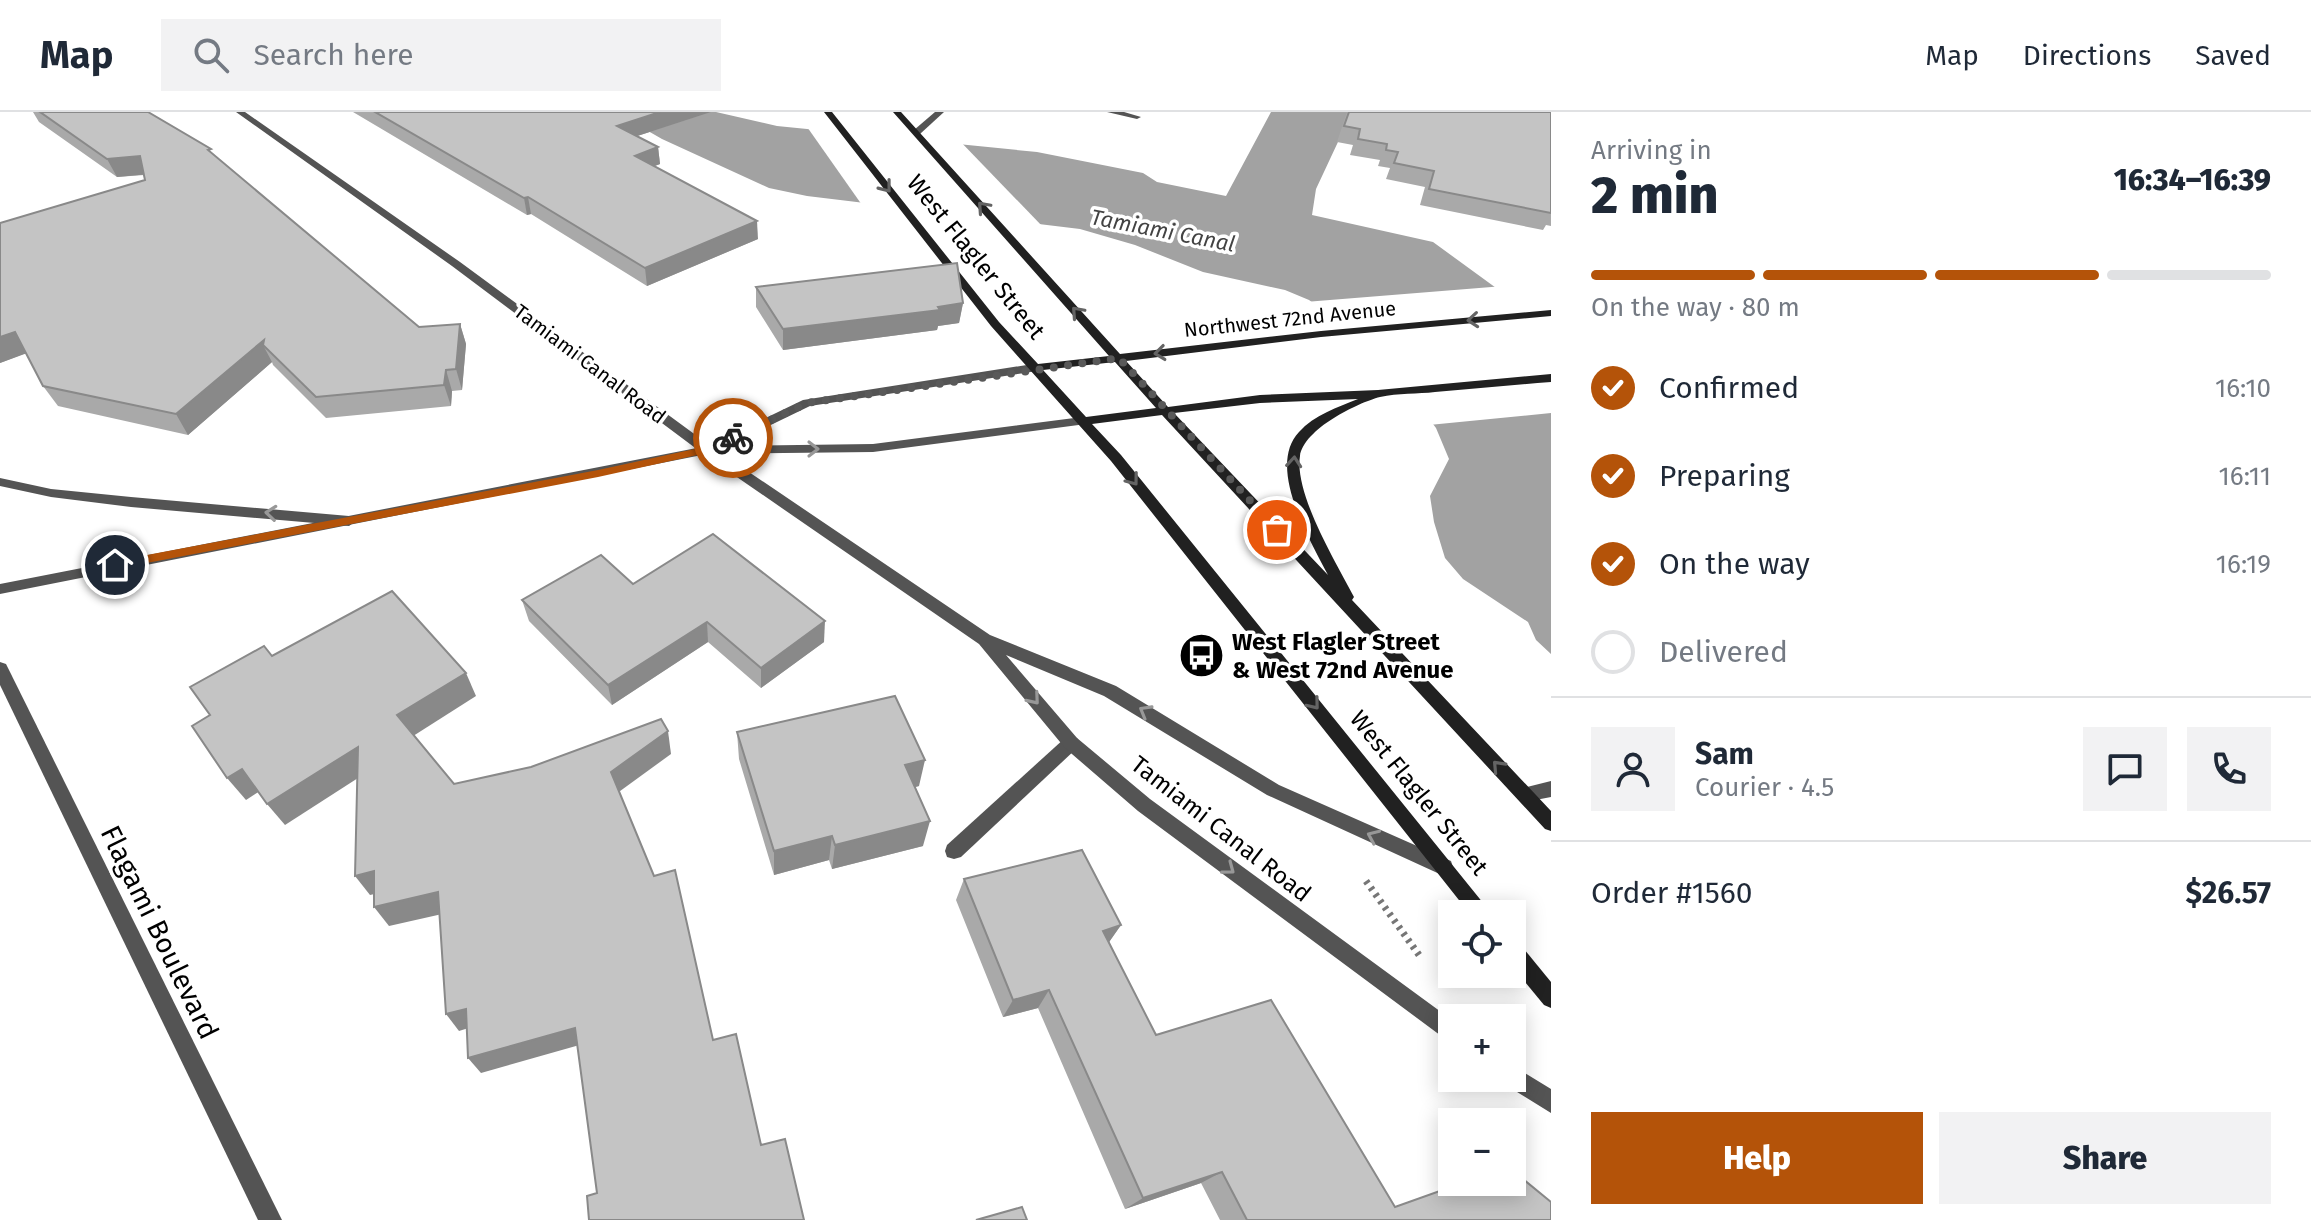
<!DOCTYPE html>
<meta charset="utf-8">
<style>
:root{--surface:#fff;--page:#f2f2f3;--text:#1f2937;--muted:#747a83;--line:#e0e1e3;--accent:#b45309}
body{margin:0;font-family:"Fira Sans",sans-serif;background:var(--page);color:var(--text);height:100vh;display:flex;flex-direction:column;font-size:30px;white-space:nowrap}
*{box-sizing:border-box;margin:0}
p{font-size:26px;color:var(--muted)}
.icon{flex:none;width:44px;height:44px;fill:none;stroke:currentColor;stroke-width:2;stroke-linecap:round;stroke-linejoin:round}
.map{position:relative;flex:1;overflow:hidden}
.panel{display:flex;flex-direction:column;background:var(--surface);width:760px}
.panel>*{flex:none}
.buttons{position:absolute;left:1438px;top:788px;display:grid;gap:16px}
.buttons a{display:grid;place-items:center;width:88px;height:88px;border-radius:0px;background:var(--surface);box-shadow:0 4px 20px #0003;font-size:40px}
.pin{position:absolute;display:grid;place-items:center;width:68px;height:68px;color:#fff;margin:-34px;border:4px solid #fff;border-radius:50%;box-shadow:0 2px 8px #0007}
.courier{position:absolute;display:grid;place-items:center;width:80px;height:80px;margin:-40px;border:6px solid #b45309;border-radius:50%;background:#fff;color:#222;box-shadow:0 2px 10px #0007}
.head em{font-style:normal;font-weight:800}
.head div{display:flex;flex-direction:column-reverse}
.head{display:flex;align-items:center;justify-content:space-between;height:136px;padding:0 40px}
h1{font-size:52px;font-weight:800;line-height:60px}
.bar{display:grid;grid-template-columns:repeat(4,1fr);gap:12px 8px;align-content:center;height:96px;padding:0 40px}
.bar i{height:10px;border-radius:6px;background:var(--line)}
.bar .current{background:var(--accent)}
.bar p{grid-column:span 4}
.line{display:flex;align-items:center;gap:20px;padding:0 40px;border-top:2px solid var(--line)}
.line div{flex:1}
.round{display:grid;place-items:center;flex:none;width:84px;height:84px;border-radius:0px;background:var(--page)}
ol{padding:0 40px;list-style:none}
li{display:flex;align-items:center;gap:24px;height:88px}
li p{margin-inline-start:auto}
li .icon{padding:8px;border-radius:50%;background:var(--accent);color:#fff;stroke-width:4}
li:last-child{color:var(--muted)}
li i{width:44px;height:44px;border:4px solid var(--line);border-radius:50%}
.action{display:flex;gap:16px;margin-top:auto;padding:16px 40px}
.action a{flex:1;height:92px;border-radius:0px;background:var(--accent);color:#fff;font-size:32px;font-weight:800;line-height:92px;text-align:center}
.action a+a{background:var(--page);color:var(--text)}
header{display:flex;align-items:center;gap:48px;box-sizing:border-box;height:112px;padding:0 40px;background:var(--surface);border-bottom:2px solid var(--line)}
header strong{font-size:38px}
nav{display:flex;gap:44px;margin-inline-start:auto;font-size:28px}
.search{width:560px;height:72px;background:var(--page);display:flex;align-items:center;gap:20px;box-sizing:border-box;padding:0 28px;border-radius:0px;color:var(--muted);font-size:30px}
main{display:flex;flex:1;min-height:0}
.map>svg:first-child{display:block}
.water{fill:#a2a2a2}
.pier{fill:#fff}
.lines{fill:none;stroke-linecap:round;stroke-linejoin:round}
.path{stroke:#767676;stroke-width:7;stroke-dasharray:3 5;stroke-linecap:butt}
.service{fill:#545454;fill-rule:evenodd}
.minor{fill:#545454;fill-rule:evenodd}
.tertiary{fill:#545454;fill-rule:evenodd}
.secondary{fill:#212121;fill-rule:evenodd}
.wall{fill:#a9a9a9}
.shaded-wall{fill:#898989}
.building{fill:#c4c4c4;stroke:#898989;stroke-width:2}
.oneway{stroke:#646464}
.oneway2{stroke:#989898}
.route{fill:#b45309}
.done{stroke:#595959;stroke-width:8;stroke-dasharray:0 14.4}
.labels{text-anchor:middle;stroke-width:7;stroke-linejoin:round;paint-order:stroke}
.far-street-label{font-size:20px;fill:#000;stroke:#fff}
.far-water-label{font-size:22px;font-style:italic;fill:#434343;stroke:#fff}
.street-label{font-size:24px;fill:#000;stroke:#fff}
.poi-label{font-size:24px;font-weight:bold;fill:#000;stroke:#fff;text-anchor:start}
.near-street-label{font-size:28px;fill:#000;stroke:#fff}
</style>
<header>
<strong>Map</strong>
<div class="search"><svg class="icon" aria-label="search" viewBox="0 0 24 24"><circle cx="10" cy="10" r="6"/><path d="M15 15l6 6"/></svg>Search here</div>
<nav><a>Map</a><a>Directions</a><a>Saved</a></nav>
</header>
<main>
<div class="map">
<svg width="1551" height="1108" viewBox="0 0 1551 1108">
<rect width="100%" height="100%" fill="#fff"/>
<polygon class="water" points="615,0 716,0 777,14 1037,40 1143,61 1157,70 1226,84 1271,0 1352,0 1316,77 1312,103 1433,130 1551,216 1551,542 1536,528 1528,510 1463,467 1445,446 1434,410 1430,384 1449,347 1436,316 1376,236 1309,188 1285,178 1203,160 1135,133 1080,117 807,84 769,76 662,27"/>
<g class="pier">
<polygon points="805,12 957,26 1043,115 862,93"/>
<polygon points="1504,174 1551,211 1551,301 1429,313 1373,239 1305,190"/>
</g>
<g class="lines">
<polyline class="path" points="1366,769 1419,843"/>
<g class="service">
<polygon points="1107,0 1124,0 1141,5 1137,7"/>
<polygon points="1071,624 1077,626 1080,631 1077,636 961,745 954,747 947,745 945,739 947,733 1065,626"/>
<polygon points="1551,669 1551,685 1525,690 1519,687 1516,682 1519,677"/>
</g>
<g class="minor">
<polygon points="236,0 245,0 460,150 712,335 990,523 1116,574 1279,673 1451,749 1453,755 1451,761 1444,764 1267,683 1104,584 1006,543 1077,626 1150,687 1452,908 1452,932 1138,699 1065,636 979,532 702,341 452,154"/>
<polygon points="935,0 944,0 920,22 914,22 914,18"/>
<polygon points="0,366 51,377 131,385 349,404 356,409 349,414 131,395 51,385 0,374"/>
<polygon points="0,550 6,552 8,556 282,1108 258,1108 0,573"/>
<polygon points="1512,953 1551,977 1551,1001 1504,972 1502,966 1512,966"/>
</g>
<polygon class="tertiary" points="1033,252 1039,256 1037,259 810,294 727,334 873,332 1082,305 1086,306 1086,312 873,340 707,342 0,482 0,472 707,334 803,288"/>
<g class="secondary">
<path d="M824 0H832L999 210 1038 252 1109 244 893 0H901L1120 242 1321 219 1551 198V204L1321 225 1126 249 1168 295 1260 283 1378 278 1551 262V270C1512 273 1474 277 1435 280 1418 282 1398 281 1380 285 1357 291 1304 317 1300 344 1294 382 1336 450 1354 485L1352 488 1551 699V719L1545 717 1162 303 1092 312 1121 343 1492 802H1470L1111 349 991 214ZM1115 250 1156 296 1086 305 1043 258ZM1358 287C1338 295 1314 303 1299 320 1266 355 1310 428 1328 463L1174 301 1260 291Z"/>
<polygon points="1512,828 1519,831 1551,870 1551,896 1544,893 1512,854"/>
</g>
</g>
<g class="wall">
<polygon points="33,0 148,0 214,43 419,215 460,212 466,232 462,278 452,279 451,294 326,306 273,253 272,250 188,323 58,294 43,274 26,241 0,251 0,111 145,68 144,63 117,65 39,10"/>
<polygon points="353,0 711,0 637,24 658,35 660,52 655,54 758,127 647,174 531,102 527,103"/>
<polygon points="1347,0 1551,0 1551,114 1546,113 1543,118 1420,93 1425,75 1386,67 1390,56 1378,54 1380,48 1350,43 1353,33 1337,30"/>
<polygon points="756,175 963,191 959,211 938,214 937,218 783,238 756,195"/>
<polygon points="633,472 824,530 761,576 708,530 612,593 529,509 522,488"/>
<polygon points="737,620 919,674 915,675 923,734 832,757 829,748 774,763 739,647"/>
<polygon points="964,767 1121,813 1109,830 1156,923 1395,1094 1551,1108 1220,1108 1201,1071 1125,1097 1038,896 1003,905 956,788"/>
</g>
<g class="shaded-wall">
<polygon points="660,0 711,0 619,30 617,14"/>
<polygon points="658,35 660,52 637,60 635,44"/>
<polygon points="140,44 150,62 117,65 107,47"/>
<polygon points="528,85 531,102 527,103 524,86"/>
<polygon points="757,109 758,127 647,174 645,156"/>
<polygon points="963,191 959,211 938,214 937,218 783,238 783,217"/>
<polygon points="460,212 466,232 462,278 456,257"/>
<polygon points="15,220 30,240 0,251 0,225"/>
<polygon points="264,228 263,233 272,250 188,323 176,302"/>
<polygon points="446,258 452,279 451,294 444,273"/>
<polygon points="825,509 824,530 761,576 761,556"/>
<polygon points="707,510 708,530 612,593 608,573"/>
<polygon points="466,561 476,584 410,626 397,603"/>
<polygon points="668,619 671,642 616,682 611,660"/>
<polygon points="358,635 372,657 285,713 267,692"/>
<polygon points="925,648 919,674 900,679 905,653"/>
<polygon points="242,657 260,679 246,688 227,666"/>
<polygon points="930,709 923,734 832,757 835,733"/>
<polygon points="832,724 829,748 774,763 774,739"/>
<polygon points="374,759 388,779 370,783 355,764"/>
<polygon points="438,780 451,800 389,814 374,795"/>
<polygon points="1121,813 1107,833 1103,819"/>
<polygon points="1049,878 1038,896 1003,905 1013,888"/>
<polygon points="466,897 478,913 459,919 446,902"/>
<polygon points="575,916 583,932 481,961 468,946"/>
<polygon points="1222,1060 1201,1071 1125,1097 1143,1086"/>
</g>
<g class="building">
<polygon points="40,0 148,0 211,37 208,38 419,215 460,212 456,257 446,258 444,273 316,285 263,233 264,228 176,302 43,274 15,220 0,225 0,111 145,68 140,44 107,47"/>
<polygon points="375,0 660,0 617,14 658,35 635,44 757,109 645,156 528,85 524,86"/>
<polygon points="1349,0 1551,0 1551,101 1429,77 1434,59 1394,51 1398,40 1386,38 1387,32 1358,27 1360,17 1344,14"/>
<polygon points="957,151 963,191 938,195 940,198 783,217 756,175"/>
<polygon points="713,422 825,509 761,556 707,510 608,573 522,488 601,443 633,472"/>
<polygon points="392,479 466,561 397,603 454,672 531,655 661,607 668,619 611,660 654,764 675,758 713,928 736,922 761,1033 785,1027 804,1108 589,1108 587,1084 597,1081 575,916 468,946 466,897 446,902 438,780 374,795 374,759 355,764 358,635 267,692 242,657 227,666 192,614 210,603 190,575 264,534 272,544"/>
<polygon points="895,584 925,648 905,653 930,709 835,733 832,724 774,739 737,620"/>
<polygon points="1082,738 1121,813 1103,819 1156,923 1271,888 1395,1095 1465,1070 1512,1070 1512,1058 1551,1090 1551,1108 1247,1108 1222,1060 1143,1086 1049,878 1013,888 964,767"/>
<polygon points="1022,1095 1027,1108 976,1108"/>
</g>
<defs><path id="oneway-chevron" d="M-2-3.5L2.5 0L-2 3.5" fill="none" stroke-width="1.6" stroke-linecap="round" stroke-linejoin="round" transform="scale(2)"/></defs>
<g class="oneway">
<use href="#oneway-chevron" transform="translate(886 75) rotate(52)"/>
<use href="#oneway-chevron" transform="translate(983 95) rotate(-132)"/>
<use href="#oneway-chevron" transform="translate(1077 200) rotate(-132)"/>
<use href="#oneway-chevron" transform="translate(1473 208) rotate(175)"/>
<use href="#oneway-chevron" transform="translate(1160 241) rotate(173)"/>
<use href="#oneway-chevron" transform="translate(1294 350) rotate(-85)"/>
<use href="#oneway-chevron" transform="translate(1133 368) rotate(53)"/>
<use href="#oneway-chevron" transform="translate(1314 592) rotate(51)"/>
<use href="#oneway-chevron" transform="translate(1498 654) rotate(-133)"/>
</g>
<g class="oneway2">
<use href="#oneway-chevron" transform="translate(813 337)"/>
<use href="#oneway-chevron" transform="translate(271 401) rotate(-174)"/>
<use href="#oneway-chevron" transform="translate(1034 587) rotate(50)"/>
<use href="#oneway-chevron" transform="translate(1145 599) rotate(-150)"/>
<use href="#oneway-chevron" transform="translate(1373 724) rotate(-156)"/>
<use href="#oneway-chevron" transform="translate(1229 757) rotate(37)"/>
</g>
<polygon class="route" points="729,323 738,326 711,340 598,365 115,457 109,453 115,449 598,358 704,335"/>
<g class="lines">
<polyline class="done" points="733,326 807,291 1119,246 1277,418"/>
</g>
<defs>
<symbol id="bus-disc" viewBox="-11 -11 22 22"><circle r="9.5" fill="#000" stroke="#fff"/><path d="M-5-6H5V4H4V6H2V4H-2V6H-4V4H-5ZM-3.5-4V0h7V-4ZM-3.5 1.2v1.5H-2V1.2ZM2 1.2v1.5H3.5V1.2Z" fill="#fff"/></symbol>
</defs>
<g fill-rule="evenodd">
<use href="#bus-disc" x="1176" y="518" width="51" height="51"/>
</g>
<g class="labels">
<g class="far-street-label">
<text transform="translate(1290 207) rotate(-6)" y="7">Northwest 72nd Avenue</text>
<text transform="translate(590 252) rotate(37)" y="7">Tamiami Canal Road</text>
</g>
<g class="far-water-label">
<text transform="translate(1163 118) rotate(11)" y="8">Tamiami Canal</text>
</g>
<g class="street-label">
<text transform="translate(976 145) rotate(51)" y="8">West Flagler Street</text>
<text transform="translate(1419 681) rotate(51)" y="8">West Flagler Street</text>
<text transform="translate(1221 717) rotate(38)" y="8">Tamiami Canal Road</text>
</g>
<g class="poi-label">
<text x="1232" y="538">West Flagler Street<tspan x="1232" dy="28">&amp; West 72nd Avenue</tspan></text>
</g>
<g class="near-street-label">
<text transform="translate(160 820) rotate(64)" y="10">Flagami Boulevard</text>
</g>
</g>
</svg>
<div class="buttons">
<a><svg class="icon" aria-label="locate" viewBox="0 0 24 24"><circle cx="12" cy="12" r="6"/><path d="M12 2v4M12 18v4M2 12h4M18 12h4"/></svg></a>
<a>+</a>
<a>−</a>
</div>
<div class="pin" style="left:1277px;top:418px;background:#ea580c"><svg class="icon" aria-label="bag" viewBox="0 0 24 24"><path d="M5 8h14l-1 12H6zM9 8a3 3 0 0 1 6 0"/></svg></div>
<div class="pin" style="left:115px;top:453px;background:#1f2937"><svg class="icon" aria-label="home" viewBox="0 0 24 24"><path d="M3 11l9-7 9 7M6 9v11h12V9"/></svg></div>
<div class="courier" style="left:733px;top:326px"><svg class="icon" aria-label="bike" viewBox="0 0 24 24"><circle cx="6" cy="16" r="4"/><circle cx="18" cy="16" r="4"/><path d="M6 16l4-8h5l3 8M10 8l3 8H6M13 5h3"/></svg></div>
</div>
<section class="panel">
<div class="head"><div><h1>2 min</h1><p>Arriving in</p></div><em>16:34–16:39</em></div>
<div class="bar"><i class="current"></i><i class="current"></i><i class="current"></i><i></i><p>On the way · 80 m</p></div>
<ol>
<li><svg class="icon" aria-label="check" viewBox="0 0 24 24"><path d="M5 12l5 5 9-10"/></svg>Confirmed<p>16:10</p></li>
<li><svg class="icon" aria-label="check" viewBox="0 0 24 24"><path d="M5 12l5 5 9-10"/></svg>Preparing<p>16:11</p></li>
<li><svg class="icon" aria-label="check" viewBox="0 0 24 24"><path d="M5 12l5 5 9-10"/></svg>On the way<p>16:19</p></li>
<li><i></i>Delivered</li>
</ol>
<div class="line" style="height:144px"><a class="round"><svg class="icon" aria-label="person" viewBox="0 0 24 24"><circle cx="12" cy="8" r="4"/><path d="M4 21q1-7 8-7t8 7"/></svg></a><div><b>Sam</b><p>Courier · 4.5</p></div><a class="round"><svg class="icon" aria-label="chat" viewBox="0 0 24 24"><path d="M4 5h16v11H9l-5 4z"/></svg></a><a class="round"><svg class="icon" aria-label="phone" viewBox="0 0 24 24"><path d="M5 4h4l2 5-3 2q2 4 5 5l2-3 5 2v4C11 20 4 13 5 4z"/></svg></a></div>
<div class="line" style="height:104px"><div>Order #1560</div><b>$26.57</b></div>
<div class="action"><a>Help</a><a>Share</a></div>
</section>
</main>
